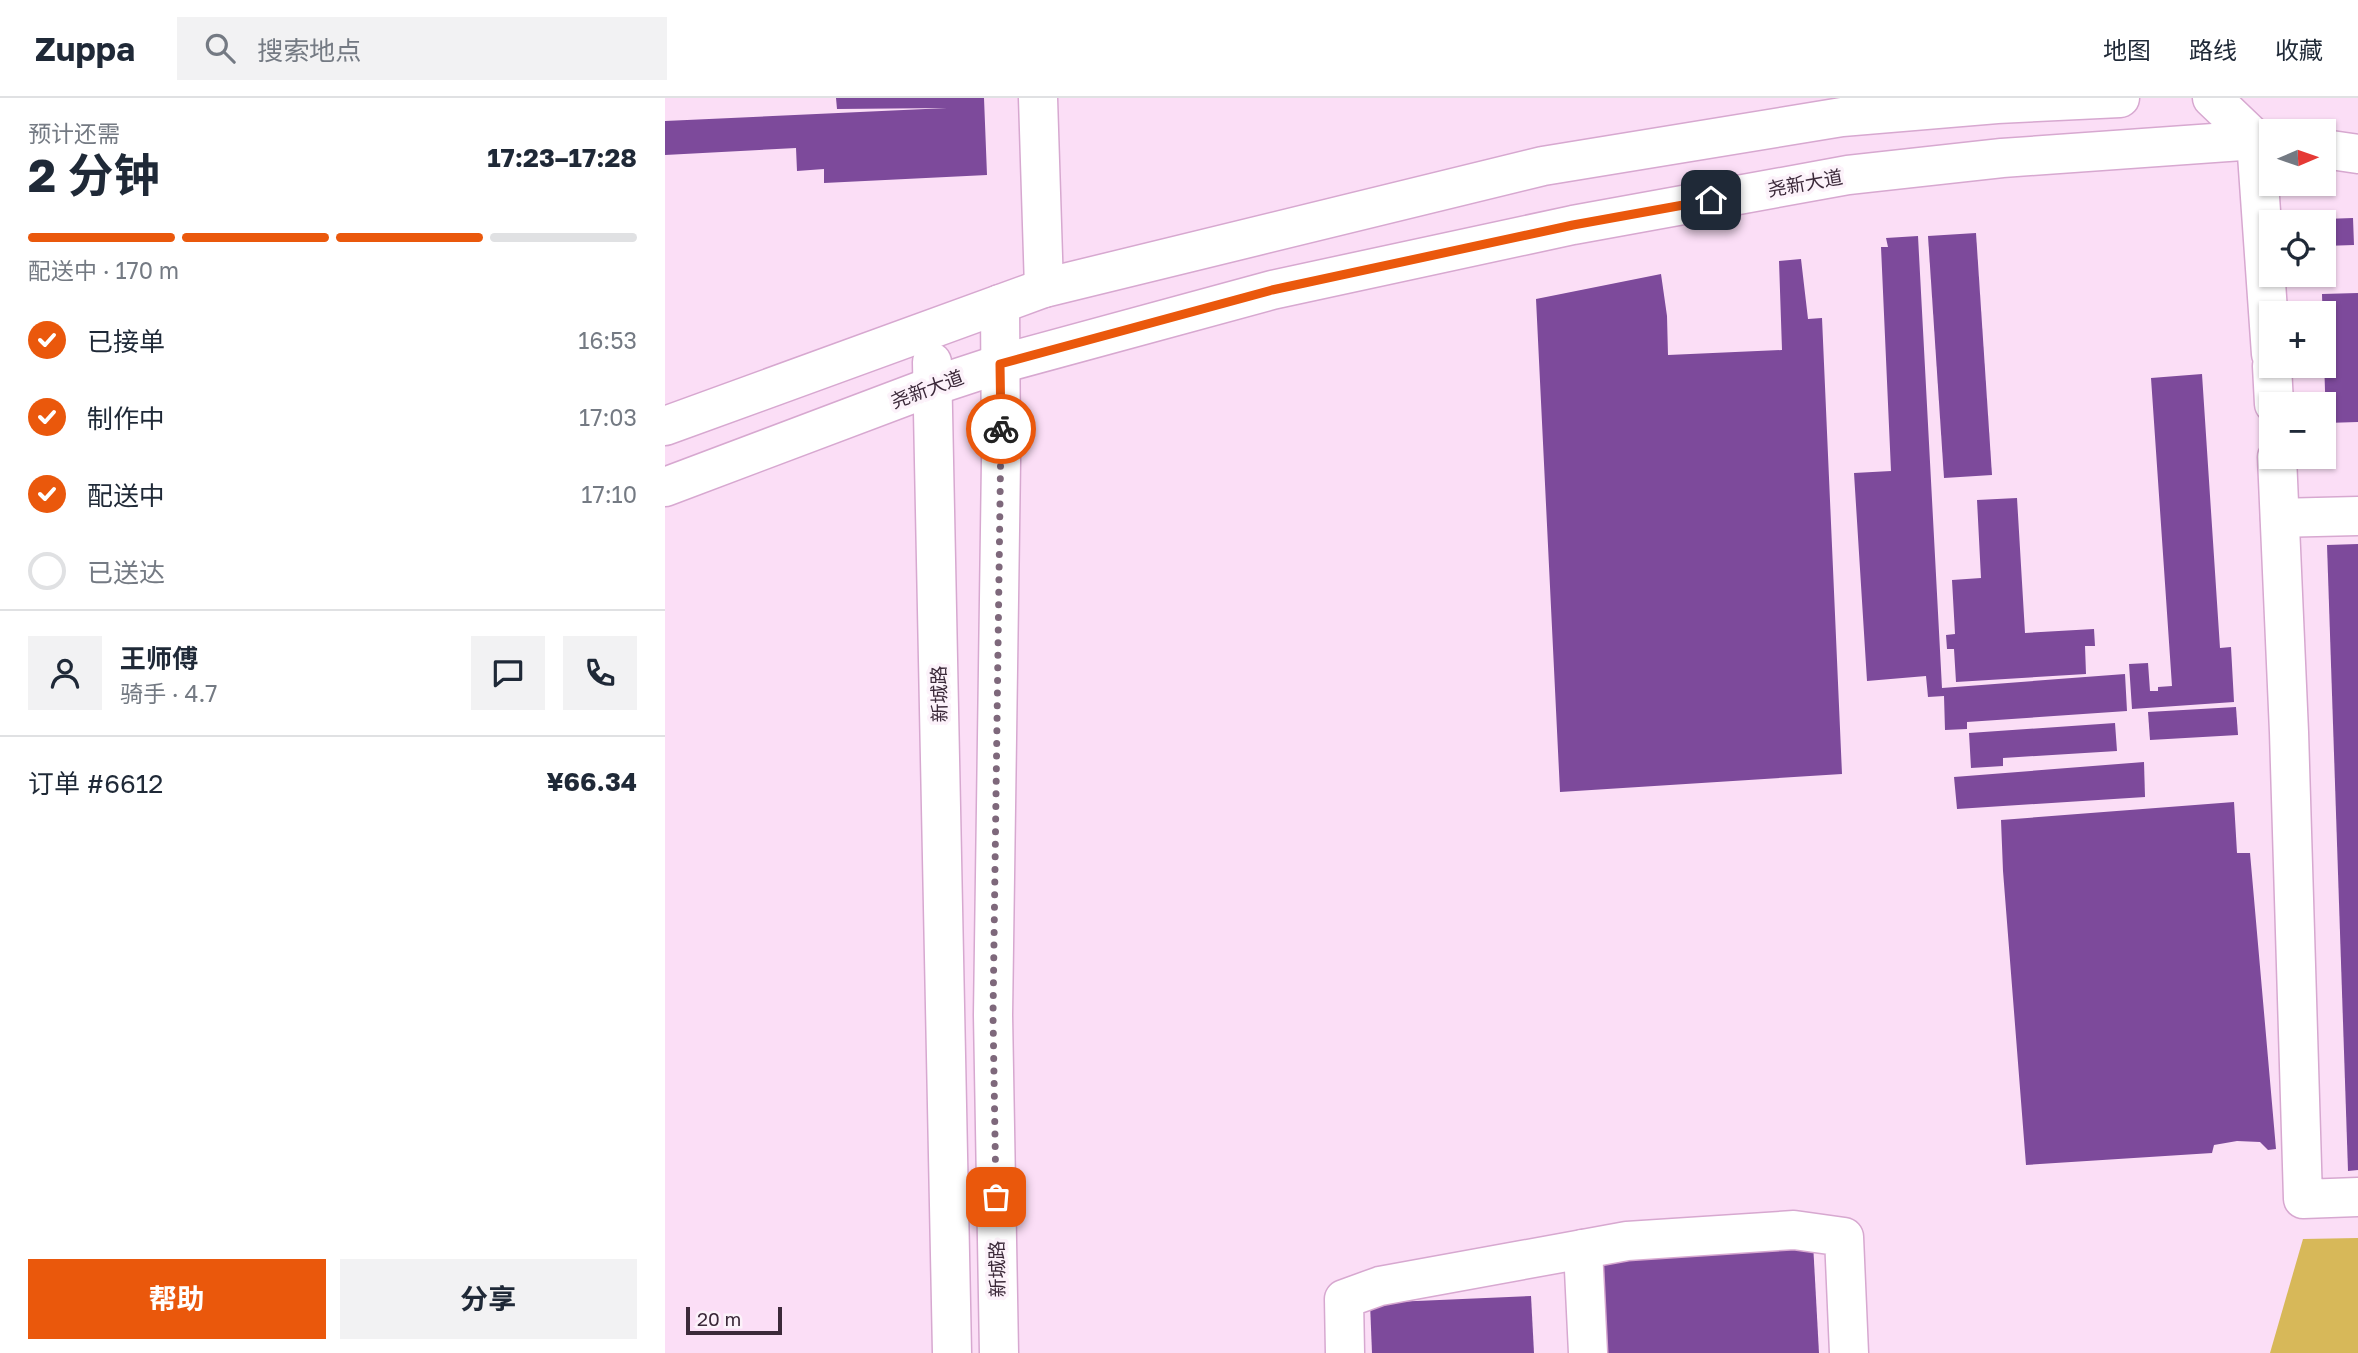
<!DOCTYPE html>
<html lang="zh">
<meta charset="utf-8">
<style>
:root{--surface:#fff;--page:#f2f2f3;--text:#1f2937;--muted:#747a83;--line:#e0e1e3;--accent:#ea580c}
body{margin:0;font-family:"Golos Text","Noto Sans SC",sans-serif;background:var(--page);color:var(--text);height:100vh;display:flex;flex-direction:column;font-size:26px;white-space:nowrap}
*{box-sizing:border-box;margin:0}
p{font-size:23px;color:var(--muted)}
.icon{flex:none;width:38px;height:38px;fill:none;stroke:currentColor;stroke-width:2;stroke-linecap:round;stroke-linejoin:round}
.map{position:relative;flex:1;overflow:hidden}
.side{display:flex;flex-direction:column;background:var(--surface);width:665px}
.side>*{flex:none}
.needle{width:46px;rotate:88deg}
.buttons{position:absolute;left:1594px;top:21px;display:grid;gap:14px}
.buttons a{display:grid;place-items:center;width:77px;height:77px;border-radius:0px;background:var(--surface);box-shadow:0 2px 5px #0004;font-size:35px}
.scale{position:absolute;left:21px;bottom:18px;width:96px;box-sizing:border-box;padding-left:7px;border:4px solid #3b2939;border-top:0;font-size:19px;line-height:24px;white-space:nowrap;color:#3b2939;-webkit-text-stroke:5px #fcf2fa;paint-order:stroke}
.pin{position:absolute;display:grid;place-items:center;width:60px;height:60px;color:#fff;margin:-30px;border-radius:14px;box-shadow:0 4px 10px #0006}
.courier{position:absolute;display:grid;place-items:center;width:70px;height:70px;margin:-35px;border:5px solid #ea580c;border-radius:50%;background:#fff;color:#222;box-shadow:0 2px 9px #0007}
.head em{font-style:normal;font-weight:700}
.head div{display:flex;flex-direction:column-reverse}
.head{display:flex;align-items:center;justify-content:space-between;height:119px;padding:0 28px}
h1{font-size:46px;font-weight:700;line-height:52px}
.bar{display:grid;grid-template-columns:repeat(4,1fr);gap:10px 7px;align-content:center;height:84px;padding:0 28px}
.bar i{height:9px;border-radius:5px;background:var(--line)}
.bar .on{background:var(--accent)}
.bar p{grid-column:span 4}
.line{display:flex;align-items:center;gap:18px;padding:0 28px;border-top:2px solid var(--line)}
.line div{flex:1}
.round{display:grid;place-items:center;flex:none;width:74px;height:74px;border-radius:0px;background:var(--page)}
ol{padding:0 28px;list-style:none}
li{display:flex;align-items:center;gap:21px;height:77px}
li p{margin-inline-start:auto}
li .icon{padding:7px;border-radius:50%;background:var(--accent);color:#fff;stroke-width:4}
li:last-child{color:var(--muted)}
li i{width:38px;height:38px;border:4px solid var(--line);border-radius:50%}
.primary-button{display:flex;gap:14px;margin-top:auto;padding:14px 28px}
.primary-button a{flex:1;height:80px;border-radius:0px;background:var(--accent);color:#fff;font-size:28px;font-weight:700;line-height:80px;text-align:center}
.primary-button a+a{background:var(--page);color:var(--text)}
header{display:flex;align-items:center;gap:42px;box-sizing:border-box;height:98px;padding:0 35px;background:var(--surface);border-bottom:2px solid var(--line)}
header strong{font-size:33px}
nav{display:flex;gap:38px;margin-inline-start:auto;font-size:24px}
.search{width:490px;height:63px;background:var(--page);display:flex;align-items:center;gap:18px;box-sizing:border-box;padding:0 24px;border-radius:0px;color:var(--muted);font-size:26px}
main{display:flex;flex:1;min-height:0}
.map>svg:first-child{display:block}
.green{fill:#d7b859}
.building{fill:#7d4a9b}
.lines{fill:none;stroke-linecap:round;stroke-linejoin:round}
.minor-casing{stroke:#d7a8d0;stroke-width:41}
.major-casing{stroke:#d7a8d0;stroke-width:41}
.minor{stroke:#fff;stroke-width:38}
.major{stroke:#fff;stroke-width:38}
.done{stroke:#7e687b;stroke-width:7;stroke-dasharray:0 12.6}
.route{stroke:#ea580c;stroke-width:9}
.labels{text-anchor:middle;stroke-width:7;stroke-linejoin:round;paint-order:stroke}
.street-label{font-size:19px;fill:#3b2939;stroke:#fcf2fa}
</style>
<header>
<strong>Zuppa</strong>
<div class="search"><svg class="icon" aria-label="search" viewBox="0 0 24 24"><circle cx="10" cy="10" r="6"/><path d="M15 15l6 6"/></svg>搜索地点</div>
<nav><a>地图</a><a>路线</a><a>收藏</a></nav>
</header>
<main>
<section class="side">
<div class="head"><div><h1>2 分钟</h1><p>预计还需</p></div><em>17:23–17:28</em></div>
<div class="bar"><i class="on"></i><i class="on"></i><i class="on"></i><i></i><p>配送中 · 170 m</p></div>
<ol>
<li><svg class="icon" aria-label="check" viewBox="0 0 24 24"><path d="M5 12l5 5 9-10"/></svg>已接单<p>16:53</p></li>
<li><svg class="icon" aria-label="check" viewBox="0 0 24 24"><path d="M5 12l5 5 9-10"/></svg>制作中<p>17:03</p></li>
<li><svg class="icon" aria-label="check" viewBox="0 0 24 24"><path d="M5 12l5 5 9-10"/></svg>配送中<p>17:10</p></li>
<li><i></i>已送达</li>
</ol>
<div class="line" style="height:126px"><a class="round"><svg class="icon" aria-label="person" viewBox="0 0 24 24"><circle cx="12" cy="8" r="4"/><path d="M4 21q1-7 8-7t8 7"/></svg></a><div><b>王师傅</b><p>骑手 · 4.7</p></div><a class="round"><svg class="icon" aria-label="chat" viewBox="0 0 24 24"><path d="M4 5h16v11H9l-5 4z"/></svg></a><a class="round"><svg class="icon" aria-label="phone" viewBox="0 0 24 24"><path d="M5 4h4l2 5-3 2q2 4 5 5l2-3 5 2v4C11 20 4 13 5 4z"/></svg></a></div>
<div class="line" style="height:91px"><div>订单 #6612</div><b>¥66.34</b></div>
<div class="primary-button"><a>帮助</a><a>分享</a></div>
</section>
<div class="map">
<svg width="1693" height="1255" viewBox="0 0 1693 1255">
<rect width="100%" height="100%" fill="#fbdef6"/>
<polygon class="green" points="1693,1140 1693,1255 1605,1255 1638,1141"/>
<g class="building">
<polygon points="171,0 319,0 322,77 159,85 159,71 132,73 131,50 0,57 0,23 282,10 172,11"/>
<polygon points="1688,120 1689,147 1659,148 1659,124 1631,124 1631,122"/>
<polygon points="1311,135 1327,377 1279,380 1263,138"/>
<polygon points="1253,138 1277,590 1460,576 1462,613 1302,624 1302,631 1280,632 1279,598 1263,599 1261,578 1202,583 1189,375 1226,373 1216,149 1223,149 1221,140"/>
<polygon points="1136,161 1143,221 1157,220 1177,676 895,694 871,201 996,176 1002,218 1003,257 1117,252 1114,163"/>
<polygon points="1693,195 1693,324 1661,325 1657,196"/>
<polygon points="1651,203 1651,215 1620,215 1619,204"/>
<polygon points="1537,276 1555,550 1566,549 1569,604 1467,611 1464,566 1483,565 1485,593 1493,593 1493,589 1507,588 1486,280"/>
<polygon points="1352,400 1360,535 1429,531 1430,548 1420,548 1421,576 1291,584 1289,551 1282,551 1281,537 1290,536 1287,482 1316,480 1312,402"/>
<polygon points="1693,446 1693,1072 1683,1073 1662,447"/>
<polygon points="1571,609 1573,637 1485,642 1483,614"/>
<polygon points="1450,625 1452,653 1338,660 1338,668 1306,670 1304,635"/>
<polygon points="1479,664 1480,699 1292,711 1289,679"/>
<polygon points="1569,704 1572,755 1585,755 1611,1051 1603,1052 1595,1044 1572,1043 1549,1047 1547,1055 1361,1067 1338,773 1336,722"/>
<polygon points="1148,1145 1154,1255 942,1255 936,1157"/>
<polygon points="866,1198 869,1255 707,1255 705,1205"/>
</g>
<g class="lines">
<defs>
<g id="minor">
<polyline points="373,0 379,190"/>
<polyline points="1547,0 1591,42 1606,256"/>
<polyline points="1607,268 1609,306"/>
<polyline points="1612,359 1624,634 1638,1101 1693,1099"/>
<polyline points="1615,420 1693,418"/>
<polyline points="918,1151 923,1255"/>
<polyline points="680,1255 679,1201 715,1188 962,1143 1129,1132 1179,1139 1184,1255"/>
</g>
<g id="major">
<polyline points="1659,51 1693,56"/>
<polyline points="267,264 287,1255"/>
<polyline points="0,328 379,190 878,68 1177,19 1332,6 1455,0"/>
<polyline points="0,389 268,288 335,266 607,192 908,127 1183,77 1337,60 1591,42 1606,44"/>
<polyline points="334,1255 328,917 336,363 335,206"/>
</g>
</defs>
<use href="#minor" class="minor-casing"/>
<use href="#major" class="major-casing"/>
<use href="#minor" class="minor"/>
<use href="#major" class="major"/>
</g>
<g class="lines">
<polyline class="done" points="331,1099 328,917 336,331"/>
<polyline class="route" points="336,331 335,266 607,192 908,127 1046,102"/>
</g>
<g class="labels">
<g class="street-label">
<text transform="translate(1140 85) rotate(-10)" y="7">尧新大道</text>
<text transform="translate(262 291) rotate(-20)" y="7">尧新大道</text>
<text transform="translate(274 596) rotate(-91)" y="7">新城路</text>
<text transform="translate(332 1171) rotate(-91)" y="7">新城路</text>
</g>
</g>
</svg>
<div class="buttons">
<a><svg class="needle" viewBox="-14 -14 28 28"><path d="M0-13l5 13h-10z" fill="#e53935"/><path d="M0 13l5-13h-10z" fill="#747a83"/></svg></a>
<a><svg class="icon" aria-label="locate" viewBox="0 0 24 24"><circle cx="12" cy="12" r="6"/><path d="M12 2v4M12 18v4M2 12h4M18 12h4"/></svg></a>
<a>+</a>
<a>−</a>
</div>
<div class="scale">20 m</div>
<div class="pin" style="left:331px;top:1099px;background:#ea580c"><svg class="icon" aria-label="bag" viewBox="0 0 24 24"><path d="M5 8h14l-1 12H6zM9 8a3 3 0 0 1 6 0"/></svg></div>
<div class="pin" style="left:1046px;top:102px;background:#1f2937"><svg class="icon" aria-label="home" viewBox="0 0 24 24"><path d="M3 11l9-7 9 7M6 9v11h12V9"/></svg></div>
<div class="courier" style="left:336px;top:331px"><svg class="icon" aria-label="bike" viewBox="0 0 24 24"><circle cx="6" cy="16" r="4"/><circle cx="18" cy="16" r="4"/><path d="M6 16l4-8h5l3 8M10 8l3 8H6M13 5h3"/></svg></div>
</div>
</main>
